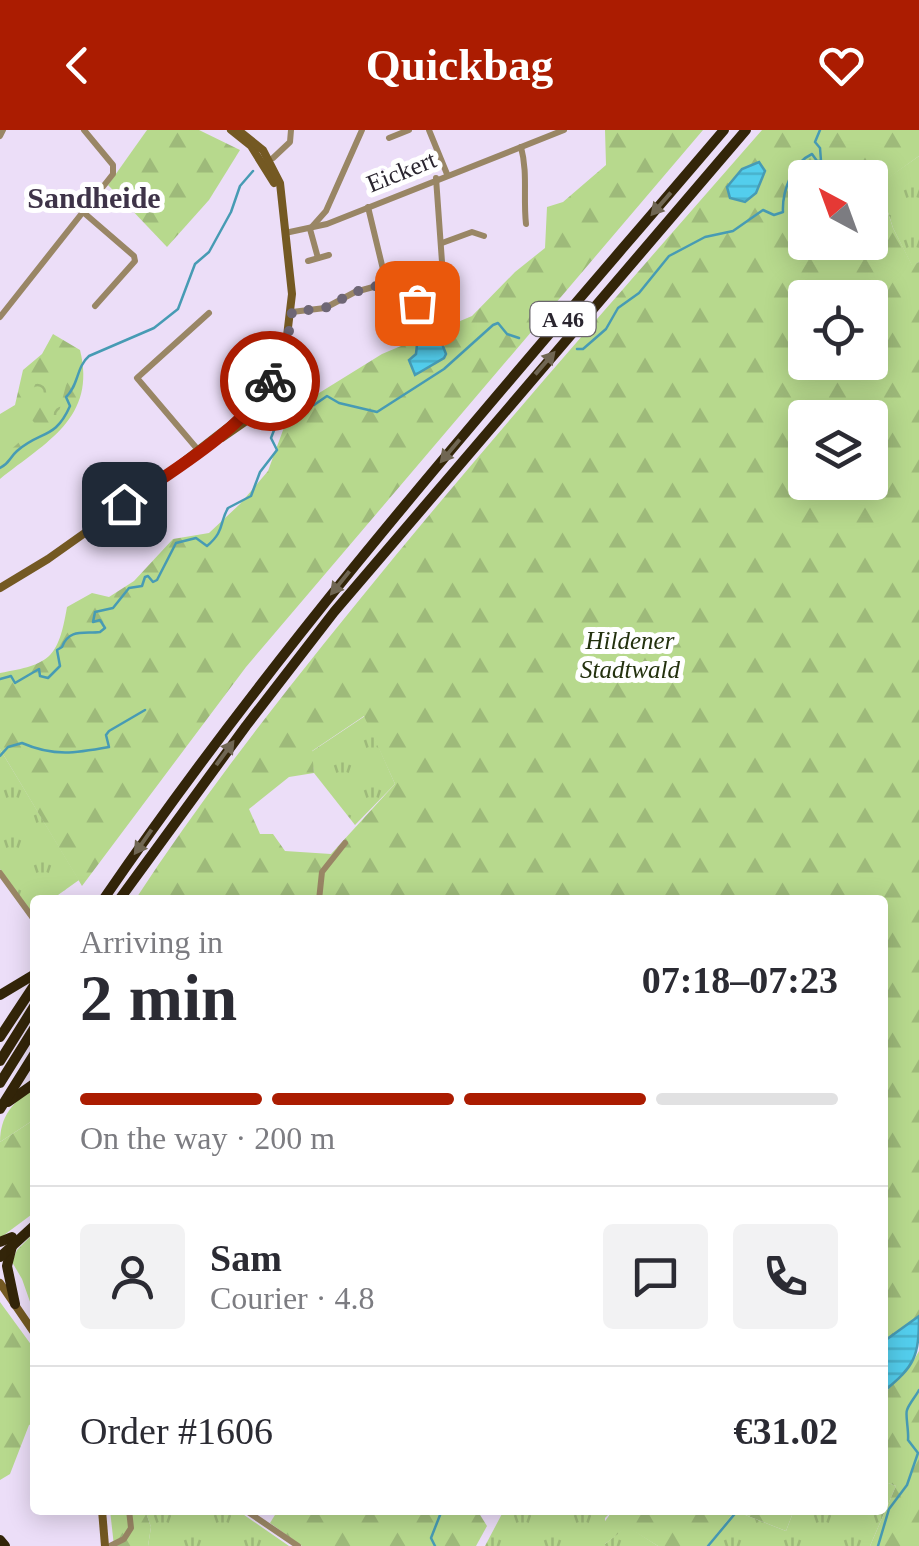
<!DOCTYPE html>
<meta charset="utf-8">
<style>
:root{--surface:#fff;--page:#f2f2f3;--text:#2b2b33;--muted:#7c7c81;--line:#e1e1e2;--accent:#ab1c01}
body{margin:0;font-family:"Times New Roman",serif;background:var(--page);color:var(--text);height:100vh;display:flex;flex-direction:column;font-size:38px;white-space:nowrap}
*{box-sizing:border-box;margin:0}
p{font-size:32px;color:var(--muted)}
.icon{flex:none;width:55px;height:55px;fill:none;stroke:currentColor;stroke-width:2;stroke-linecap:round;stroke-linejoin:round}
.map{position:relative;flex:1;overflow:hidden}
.panel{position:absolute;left:30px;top:765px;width:858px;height:620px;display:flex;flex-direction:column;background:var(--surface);border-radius:10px;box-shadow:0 5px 25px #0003}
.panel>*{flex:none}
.needle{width:65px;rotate:319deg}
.controls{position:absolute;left:788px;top:30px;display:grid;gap:20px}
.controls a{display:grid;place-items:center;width:100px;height:100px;border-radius:10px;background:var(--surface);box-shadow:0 5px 25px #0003;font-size:50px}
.pin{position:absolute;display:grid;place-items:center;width:85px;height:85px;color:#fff;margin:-42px;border-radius:20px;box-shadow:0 5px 15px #0006}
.courier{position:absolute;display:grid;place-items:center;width:100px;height:100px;margin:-50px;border:8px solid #ab1c01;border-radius:50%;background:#fff;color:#222;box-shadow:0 2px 12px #0007}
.overview em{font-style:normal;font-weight:600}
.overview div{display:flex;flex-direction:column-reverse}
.overview{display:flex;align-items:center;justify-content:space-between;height:170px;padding:0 50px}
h1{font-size:65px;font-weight:600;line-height:75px}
.bar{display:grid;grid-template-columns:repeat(4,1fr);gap:15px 10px;align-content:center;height:120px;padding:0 50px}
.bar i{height:12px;border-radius:8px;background:var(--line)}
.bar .current{background:var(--accent)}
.bar p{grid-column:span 4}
.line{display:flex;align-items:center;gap:25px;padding:0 50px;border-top:2px solid var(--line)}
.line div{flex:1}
.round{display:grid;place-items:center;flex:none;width:105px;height:105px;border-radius:10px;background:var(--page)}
header{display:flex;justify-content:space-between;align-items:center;height:130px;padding:0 50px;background:var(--accent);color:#fff;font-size:45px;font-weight:600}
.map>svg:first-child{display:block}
.grass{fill:url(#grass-tufts)}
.forest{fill:url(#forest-firs);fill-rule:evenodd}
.park{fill:url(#park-crowns)}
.pitch{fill:#b7d98d}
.water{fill:url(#water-rules);stroke:#479bb4;stroke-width:2.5}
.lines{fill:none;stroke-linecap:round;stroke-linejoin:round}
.stream{stroke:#479bb4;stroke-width:2.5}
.street{stroke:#998665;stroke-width:6}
.secondary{stroke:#745923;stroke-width:8}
.highway{stroke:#332509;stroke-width:10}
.oneway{fill:#706653}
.done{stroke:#6e6675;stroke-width:10;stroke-dasharray:0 18}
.route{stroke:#ab1c01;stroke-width:12}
.labels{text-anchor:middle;stroke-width:10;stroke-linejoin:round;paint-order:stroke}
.shield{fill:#fff;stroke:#6a666d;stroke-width:2.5}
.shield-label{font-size:22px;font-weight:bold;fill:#2a252f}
.street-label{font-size:25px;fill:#2a252f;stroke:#fff}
.park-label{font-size:25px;font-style:italic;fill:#23310e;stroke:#fff}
.quarter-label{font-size:30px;font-weight:bold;fill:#3e3348;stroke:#fff}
</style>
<header><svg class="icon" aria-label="back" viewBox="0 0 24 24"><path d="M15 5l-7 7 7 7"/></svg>Quickbag<svg class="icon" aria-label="heart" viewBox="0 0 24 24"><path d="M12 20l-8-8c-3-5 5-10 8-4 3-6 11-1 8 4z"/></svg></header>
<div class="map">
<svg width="919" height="1416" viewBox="0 0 919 1416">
<defs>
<pattern id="grass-tufts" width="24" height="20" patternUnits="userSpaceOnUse" patternTransform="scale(2.5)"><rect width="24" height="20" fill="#b7d98d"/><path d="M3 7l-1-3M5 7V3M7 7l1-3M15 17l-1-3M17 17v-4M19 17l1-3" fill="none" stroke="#9eba7a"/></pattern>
<pattern id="forest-firs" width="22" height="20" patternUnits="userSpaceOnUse" patternTransform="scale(2.5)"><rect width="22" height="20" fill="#b7d98d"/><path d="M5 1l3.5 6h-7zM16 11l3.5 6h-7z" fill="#9eba7a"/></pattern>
<pattern id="park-crowns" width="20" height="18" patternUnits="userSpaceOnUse" patternTransform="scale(2.5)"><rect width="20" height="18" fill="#b7d98d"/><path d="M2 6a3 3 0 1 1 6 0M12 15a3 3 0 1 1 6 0" fill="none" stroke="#9eba7a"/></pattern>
<pattern id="water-rules" width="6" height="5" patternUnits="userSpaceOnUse" patternTransform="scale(2.5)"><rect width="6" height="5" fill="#53ceed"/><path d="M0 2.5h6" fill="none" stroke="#48b1cc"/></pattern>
</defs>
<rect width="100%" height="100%" fill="#ecdef8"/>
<g class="grass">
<polygon points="919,26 919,132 912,136 893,98 879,54"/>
<polygon points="365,586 395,654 355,695 314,643 311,622"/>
<polygon points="0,619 79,750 51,770 35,770 32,784 0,739"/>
<path d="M35 958V989L0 1012C0 986 13 971 35 958Z"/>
<polygon points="883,1351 896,1356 870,1416 707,1416 735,1381 786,1401 794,1380 882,1380"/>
<polygon points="145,1380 237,1380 289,1416 148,1416 151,1397"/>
<polygon points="504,1380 613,1380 605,1388 605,1414 627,1396 658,1416 485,1416"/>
</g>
<g class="forest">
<polygon points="147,0 199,0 240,20 209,70 167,117 108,55"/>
<path d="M605 0H703L246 537 82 756 0 619V543C50 534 58 529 67 477L92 463 109 467 134 451 173 409 209 403 240 374 268 341 290 281 382 224 472 186 515 142 545 118 547 77 563 72 606 35Z"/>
<path d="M762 0H919V26L879 55 893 98 912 135 919 132V1186L883 1212 882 770H135C214 649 304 537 396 425 515 281 639 141 762 0ZM805 48H870V112H805ZM805 168H870V232H805ZM805 288H870V352H805ZM364 586 395 654 331 724 285 721 273 704H260L249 679 289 647 314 643 312 621Z"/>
<path d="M53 204 80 220C97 288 46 312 0 349V284L15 275 23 240 42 224Z"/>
<polygon points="35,989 35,1082 0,1108 0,1012"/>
<polygon points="35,1102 35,1186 22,1149 12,1132 17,1120"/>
<polygon points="0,1172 35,1220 35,1293 29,1295 10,1344 0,1350"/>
<polygon points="919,1221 919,1416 870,1416 896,1356 883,1351 883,1262 911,1235"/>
<polygon points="110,1380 145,1380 151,1397 148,1416 114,1416"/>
<polygon points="278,1380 477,1380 487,1396 476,1416 302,1416 270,1393"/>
<polygon points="613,1380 794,1380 786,1401 735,1381 707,1416 658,1416 627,1397 605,1414 596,1415 593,1408"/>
</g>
<polygon class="park" points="38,246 68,248 57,289 30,269"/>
<polygon class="pitch" points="27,284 37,296 5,325 0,319 0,308"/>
<g class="water">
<polygon points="759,32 765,41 756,63 745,72 730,68 727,57 742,39"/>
<polygon points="439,206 446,224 444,228 415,245 409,230 416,224 417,215"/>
<path d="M919 1186C919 1227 915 1236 883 1262V1212Z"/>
</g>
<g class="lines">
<g class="stream">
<path d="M577 219H583L606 199 618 178 639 163 669 126 705 107 733 101 763 80 774 85 783 82C782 62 792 33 812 24L817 31H821L820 18 815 12 820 0"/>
<path d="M0 338C10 333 9 328 17 321 41 300 55 310 70 276L66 267C79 255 76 237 89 226L154 198 178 179 195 134 209 122 231 82 240 56 253 41"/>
<path d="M0 549 11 546 15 553 39 539 40 546 48 548 60 536 57 520 62 517C69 498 85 504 100 502L105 498 100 490 93 492 95 482 113 478 129 458 142 456 145 447 148 446 153 452 157 450 176 413 196 408 207 416C225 401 219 393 228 378L251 366 260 342 277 320 271 308 278 290H288L300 276 314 275 327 266 339 273 377 282 444 239 493 195 498 193 507 204 519 208"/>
<path d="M0 626 8 617 22 613C54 627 76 623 109 617L106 605 109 601 145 580"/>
<polyline points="435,1416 431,1408 442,1380"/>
<polyline points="708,1416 738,1380"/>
<path d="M878 1416 889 1379 907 1355 918 1323 908 1310C909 1301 905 1284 907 1280 909 1274 916 1266 919 1260"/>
</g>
<g class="street">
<polyline points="429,0 447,44"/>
<polyline points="0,6 3,0"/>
<polyline points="389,8 409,0"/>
<path d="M521 17C528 43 523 67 526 94"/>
<polyline points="273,28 290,12 291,0"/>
<polyline points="368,77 393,181 437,168 442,162 443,146 436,48"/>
<polyline points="83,82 134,126 135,131 95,176"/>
<polyline points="285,103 327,94 564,0"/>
<polyline points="442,113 472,102 484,106"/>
<polyline points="318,128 310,99 326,81 362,0"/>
<polyline points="308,131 329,125"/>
<polyline points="292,182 325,178 355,162 384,154"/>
<polyline points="0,187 113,44 113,35 84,0"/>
<polyline points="199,321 137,248 209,183"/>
<polyline points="0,743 35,791"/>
<polyline points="319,770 322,742 345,713"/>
<polyline points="245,1380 298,1416"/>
<polyline points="110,1416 124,1409 131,1398 129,1380"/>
</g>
<g class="secondary">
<polyline points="231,0 251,16 274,53"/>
<polyline points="238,0 263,20 280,53 292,164 285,223"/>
<polyline points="222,308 255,285 280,241"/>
<polyline points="0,458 48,429 161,349 246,283 266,259 285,220"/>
<polyline points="0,1153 35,1204"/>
<polyline points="102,1380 105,1416"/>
</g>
<g class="highway">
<path d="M103 770C290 497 510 251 724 0"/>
<polyline points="119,770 246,596 334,482 746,0"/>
<polyline points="0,865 35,844"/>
<polyline points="0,907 35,854"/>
<polyline points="0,931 35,875"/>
<polyline points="0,953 35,897"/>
<polyline points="8,972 35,953"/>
<polyline points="0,979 35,923"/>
<polyline points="0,1112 12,1107"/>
<polyline points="12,1116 7,1136 15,1174"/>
<polyline points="0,1127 35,1095"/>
<polyline points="0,1410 5,1416"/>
</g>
</g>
<defs><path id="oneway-solid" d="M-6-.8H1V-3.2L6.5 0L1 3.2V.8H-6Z" transform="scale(2.5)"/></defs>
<g class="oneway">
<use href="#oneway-solid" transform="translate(661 74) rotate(131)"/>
<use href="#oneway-solid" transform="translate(545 233) rotate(-49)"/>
<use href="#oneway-solid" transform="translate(450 321) rotate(130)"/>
<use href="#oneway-solid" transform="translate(340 453) rotate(129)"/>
<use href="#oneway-solid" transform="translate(225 623) rotate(-54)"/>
<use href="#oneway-solid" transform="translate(143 712) rotate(125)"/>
</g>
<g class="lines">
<polyline class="done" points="270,251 286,220 292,182 325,178 355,162 384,154 392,181 417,173"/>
<path class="route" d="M124 374C169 343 244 299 270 251"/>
</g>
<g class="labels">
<rect class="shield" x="530.5" y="172" width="65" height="34" rx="8"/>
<g class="shield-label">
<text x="563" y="197">A 46</text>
</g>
<g class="street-label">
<text transform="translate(401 41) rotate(-22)" y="9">Eickert</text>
</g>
<g class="park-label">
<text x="630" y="519">Hildener<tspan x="630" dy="29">Stadtwald</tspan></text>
</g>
<g class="quarter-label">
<text x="94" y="78">Sandheide</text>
</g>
</g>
</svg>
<div class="controls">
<a><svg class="needle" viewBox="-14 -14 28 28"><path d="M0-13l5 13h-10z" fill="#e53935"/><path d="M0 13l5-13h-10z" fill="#7c7c81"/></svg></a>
<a><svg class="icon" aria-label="locate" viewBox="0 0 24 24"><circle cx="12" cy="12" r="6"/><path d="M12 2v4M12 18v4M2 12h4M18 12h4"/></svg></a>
<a><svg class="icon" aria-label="layers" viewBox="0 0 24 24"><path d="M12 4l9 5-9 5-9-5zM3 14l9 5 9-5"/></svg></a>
</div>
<div class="pin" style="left:417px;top:173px;background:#ea580c"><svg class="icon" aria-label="bag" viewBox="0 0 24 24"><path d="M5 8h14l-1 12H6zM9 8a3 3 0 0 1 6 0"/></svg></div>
<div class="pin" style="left:124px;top:374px;background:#1f2937"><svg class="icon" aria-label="home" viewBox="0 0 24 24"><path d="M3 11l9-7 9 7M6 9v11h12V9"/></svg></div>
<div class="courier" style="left:270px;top:251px"><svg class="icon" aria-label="bike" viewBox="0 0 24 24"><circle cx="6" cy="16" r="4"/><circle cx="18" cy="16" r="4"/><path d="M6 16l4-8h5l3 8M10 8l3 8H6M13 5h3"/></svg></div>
<section class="panel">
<div class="overview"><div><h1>2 min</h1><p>Arriving in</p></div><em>07:18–07:23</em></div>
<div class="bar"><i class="current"></i><i class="current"></i><i class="current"></i><i></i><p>On the way · 200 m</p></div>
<div class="line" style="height:180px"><a class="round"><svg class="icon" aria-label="person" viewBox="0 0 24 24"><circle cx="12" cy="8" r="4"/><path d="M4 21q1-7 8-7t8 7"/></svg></a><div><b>Sam</b><p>Courier · 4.8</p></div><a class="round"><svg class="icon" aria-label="chat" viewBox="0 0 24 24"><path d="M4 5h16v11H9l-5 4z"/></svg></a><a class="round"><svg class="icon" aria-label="phone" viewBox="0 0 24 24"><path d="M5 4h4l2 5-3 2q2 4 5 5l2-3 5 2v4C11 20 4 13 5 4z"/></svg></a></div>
<div class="line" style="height:130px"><div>Order #1606</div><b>€31.02</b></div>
</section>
</div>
